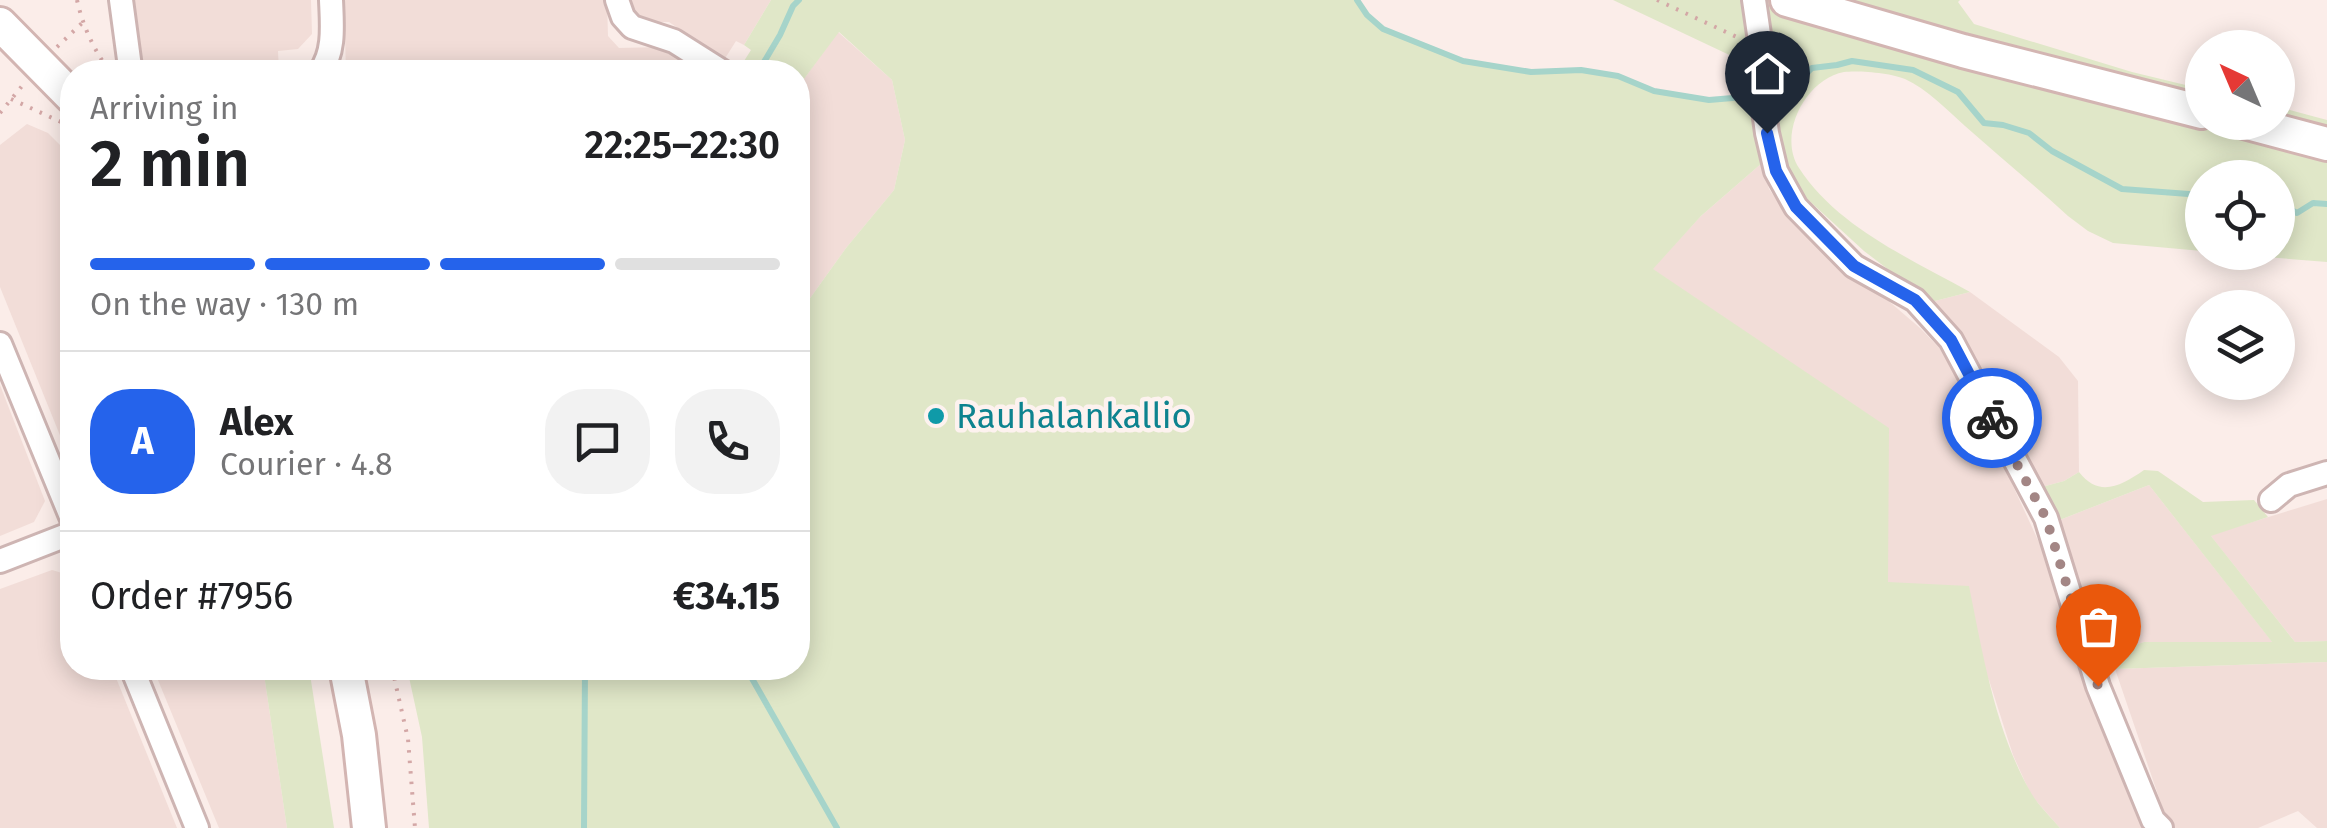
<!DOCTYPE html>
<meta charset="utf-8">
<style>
:root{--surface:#fff;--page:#f2f2f2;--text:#202124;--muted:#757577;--line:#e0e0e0;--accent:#2563eb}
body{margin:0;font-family:"Fira Sans",sans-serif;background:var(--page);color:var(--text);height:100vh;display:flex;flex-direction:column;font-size:38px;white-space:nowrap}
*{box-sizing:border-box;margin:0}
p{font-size:32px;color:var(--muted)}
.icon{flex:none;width:55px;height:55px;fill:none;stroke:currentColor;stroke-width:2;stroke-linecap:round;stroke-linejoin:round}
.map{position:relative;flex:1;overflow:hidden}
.side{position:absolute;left:60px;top:60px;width:750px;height:620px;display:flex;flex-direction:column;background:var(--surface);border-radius:40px;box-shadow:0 5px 25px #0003}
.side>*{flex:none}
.needle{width:65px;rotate:316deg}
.controls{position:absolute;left:2185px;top:30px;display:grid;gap:20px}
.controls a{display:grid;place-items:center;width:110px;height:110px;border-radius:50%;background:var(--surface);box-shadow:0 5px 25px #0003;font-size:50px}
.pin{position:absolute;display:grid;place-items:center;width:85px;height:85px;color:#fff;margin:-102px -42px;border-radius:50% 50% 50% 0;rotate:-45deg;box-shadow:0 0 10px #0007}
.pin .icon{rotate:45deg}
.courier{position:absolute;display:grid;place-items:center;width:100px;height:100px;margin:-50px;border:8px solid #2563eb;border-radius:50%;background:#fff;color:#222;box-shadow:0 2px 12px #0007}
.head em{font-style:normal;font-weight:600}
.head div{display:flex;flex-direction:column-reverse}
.head{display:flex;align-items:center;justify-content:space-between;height:170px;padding:0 30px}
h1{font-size:65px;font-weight:600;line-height:75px}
.bar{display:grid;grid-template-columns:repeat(4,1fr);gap:15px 10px;align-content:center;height:120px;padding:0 30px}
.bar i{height:12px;border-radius:8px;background:var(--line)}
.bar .selected{background:var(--accent)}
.bar p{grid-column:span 4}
.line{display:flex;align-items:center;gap:25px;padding:0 30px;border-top:2px solid var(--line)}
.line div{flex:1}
.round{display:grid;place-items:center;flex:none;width:105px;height:105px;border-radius:40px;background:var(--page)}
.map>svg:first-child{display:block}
.residential{fill:#f2ddd8}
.green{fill:#e0e7c8}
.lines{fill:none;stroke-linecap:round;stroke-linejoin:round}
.stream{stroke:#a6d4ca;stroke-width:6}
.street-casing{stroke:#ceb5b3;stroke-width:28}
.secondary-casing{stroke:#d3b5b2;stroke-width:38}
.path{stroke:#d3a7a6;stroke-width:4;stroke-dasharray:2.5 8;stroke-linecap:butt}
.street{stroke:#fff;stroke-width:22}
.secondary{stroke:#fff;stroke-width:32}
.done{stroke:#a38685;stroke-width:10;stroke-dasharray:0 18}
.route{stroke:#2563eb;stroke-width:12}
.culture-dot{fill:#0f9aa8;stroke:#fdf2ef;stroke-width:4}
.labels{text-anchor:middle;stroke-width:9;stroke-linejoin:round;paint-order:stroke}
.culture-label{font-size:35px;fill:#0d838f;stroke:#fdf2ef;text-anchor:start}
</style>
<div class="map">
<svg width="2327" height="828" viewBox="0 0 2327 828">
<rect width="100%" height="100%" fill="#fbede9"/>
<g class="residential">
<polygon points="115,0 311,0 312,34 298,49 278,51 279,72 136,72"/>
<polygon points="344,0 607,0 608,36 619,48 661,47 698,72 346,72"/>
<polygon points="632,0 771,0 744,45 736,41 724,60 669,22 642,22 632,13"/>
<polygon points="838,32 892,80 905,140 894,190 846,248 798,315 798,87"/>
<polygon points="27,124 48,133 72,157 72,465 0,287 0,145"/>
<polygon points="1762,163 1769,189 1785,212 1920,328 1952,361 1972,397 2054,575 2148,828 2060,828 2031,795 2013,755 1989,680 1888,582 1888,428 1652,269 1701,216"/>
<polygon points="1970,292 2059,357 2078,381 2079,472 2064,481 2038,488 1931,302"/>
<polygon points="0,385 45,501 34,522 0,536"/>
<polygon points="2149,485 2273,643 2144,642 2108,654 2052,523"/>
<polygon points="2327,499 2327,641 2295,642 2210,535"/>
<polygon points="52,570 72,576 72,668 112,668 177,828 0,828 0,589"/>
<polygon points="2327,662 2327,828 2317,828 2298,811 2258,828 2174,828 2168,824 2115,669"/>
<polygon points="153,668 263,668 287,828 219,828"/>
</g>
<g class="green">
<path d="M771 0H1357L1367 15 1383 29 1463 61 1531 72 1581 70 1618 76 1654 91 1709 100 1748 97 1740 60 1613 0H1960L1958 2 1974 24 2132 72 2202 89V122H2278V107L2327 120V262L2217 253 2278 252V178H2202V251L2113 243 2088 231 2068 216C2034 185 1999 156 1965 126 1947 110 1927 89 1905 79 1892 73 1858 70 1844 72 1806 79 1777 134 1799 168 1837 227 1911 259 1970 292L1931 302 1864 251 1804 196 1781 164 1762 163 1701 216 1653 269 1889 428 1888 582 1969 586C1983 655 1995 729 2030 791 2037 804 2050 816 2060 828H429L422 737 407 668H798V315L846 248 894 190 905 140 892 80 839 32 798 87V72H743L739 69 751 50 744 45Z"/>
<path d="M2144 470 2158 471 2203 502 2254 500 2268 517 2211 536 2295 642 2327 641V662L2115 669 2108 654 2144 642H2272L2149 485 2052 523 2038 488 2064 481 2079 472C2099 498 2121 486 2144 470Z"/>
<polygon points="263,668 309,668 334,828 287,828"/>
</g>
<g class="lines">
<g class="stream">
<polyline points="1357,0 1367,15 1383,29 1463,61 1531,72 1581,70 1618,76 1654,91 1709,100 1756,96"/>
<polyline points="758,72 780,35 793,6 799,0"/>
<polyline points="1768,96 1785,95 1812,68 1837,65 1852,61 1913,70 1958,92 1984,123 2003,125 2029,133 2052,151 2122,189 2202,195"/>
<polyline points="2278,203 2297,213 2313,203 2327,204"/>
<polyline points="746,668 837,828"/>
<polyline points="584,828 585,668"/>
</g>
<defs>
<g id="street">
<polyline points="121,0 130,67 134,72"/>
<polyline points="617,0 623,17 632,27 674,41 723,72"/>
<polyline points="1754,0 1761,48 1762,96 1767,133 1776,171 1796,207 1854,266 1915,300 1951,340 2046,518 2098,686 2153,820 2161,828"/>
<path d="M320 72C335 52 332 25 331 0"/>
<polyline points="0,344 72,519"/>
<polyline points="2271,500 2289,485 2327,473"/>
<polyline points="0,561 72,533"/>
<polyline points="132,668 197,828"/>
</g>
<g id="secondary">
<polyline points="1787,0 1963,51 2202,112"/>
<polyline points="0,24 72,97"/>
<polyline points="2244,122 2327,144"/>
<polyline points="346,668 359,735 369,828"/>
</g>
</defs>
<use href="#street" class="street-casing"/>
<use href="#secondary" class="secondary-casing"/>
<g class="path">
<path d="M77 0C83 27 94 50 110 72"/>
<polyline points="1657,0 1739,38"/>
<polyline points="57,47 82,23"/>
<polyline points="11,99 72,127"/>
<polyline points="0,113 22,86"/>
<polyline points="392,668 408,739 415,828"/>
</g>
<use href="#street" class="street"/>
<use href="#secondary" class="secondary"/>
</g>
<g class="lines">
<polyline class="done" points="1992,418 2046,518 2098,686"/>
<polyline class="route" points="1767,133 1776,171 1796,207 1854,266 1915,300 1951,340 1992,418"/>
</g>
<circle class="culture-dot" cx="936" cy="416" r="10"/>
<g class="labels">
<g class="culture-label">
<text x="956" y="428">Rauhalankallio</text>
</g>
</g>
</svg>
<div class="controls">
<a><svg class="needle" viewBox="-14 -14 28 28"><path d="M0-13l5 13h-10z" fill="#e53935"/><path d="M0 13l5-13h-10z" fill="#757577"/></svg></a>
<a><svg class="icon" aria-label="locate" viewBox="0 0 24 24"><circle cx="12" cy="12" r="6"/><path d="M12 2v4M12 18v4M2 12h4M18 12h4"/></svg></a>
<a><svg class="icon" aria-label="layers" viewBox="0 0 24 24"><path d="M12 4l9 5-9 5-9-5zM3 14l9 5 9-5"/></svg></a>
</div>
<div class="pin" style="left:2098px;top:686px;background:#ea580c"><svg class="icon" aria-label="bag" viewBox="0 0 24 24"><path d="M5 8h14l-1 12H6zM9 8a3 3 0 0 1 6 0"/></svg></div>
<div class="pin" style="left:1767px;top:133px;background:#1f2937"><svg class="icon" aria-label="home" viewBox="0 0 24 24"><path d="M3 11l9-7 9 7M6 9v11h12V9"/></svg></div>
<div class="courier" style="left:1992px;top:418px"><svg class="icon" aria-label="bike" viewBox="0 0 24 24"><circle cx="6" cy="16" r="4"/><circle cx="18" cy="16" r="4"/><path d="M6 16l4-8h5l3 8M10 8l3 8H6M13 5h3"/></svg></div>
<section class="side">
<div class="head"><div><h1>2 min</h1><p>Arriving in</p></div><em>22:25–22:30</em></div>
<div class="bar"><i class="selected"></i><i class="selected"></i><i class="selected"></i><i></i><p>On the way · 130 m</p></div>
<div class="line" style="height:180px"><b class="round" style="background:var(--accent);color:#fff">A</b><div><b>Alex</b><p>Courier · 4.8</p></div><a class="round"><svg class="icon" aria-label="chat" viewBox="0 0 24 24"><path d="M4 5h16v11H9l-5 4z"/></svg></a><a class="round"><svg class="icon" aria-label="phone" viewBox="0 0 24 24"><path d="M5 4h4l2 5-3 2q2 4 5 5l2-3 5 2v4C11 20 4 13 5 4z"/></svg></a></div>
<div class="line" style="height:130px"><div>Order #7956</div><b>€34.15</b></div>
</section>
</div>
